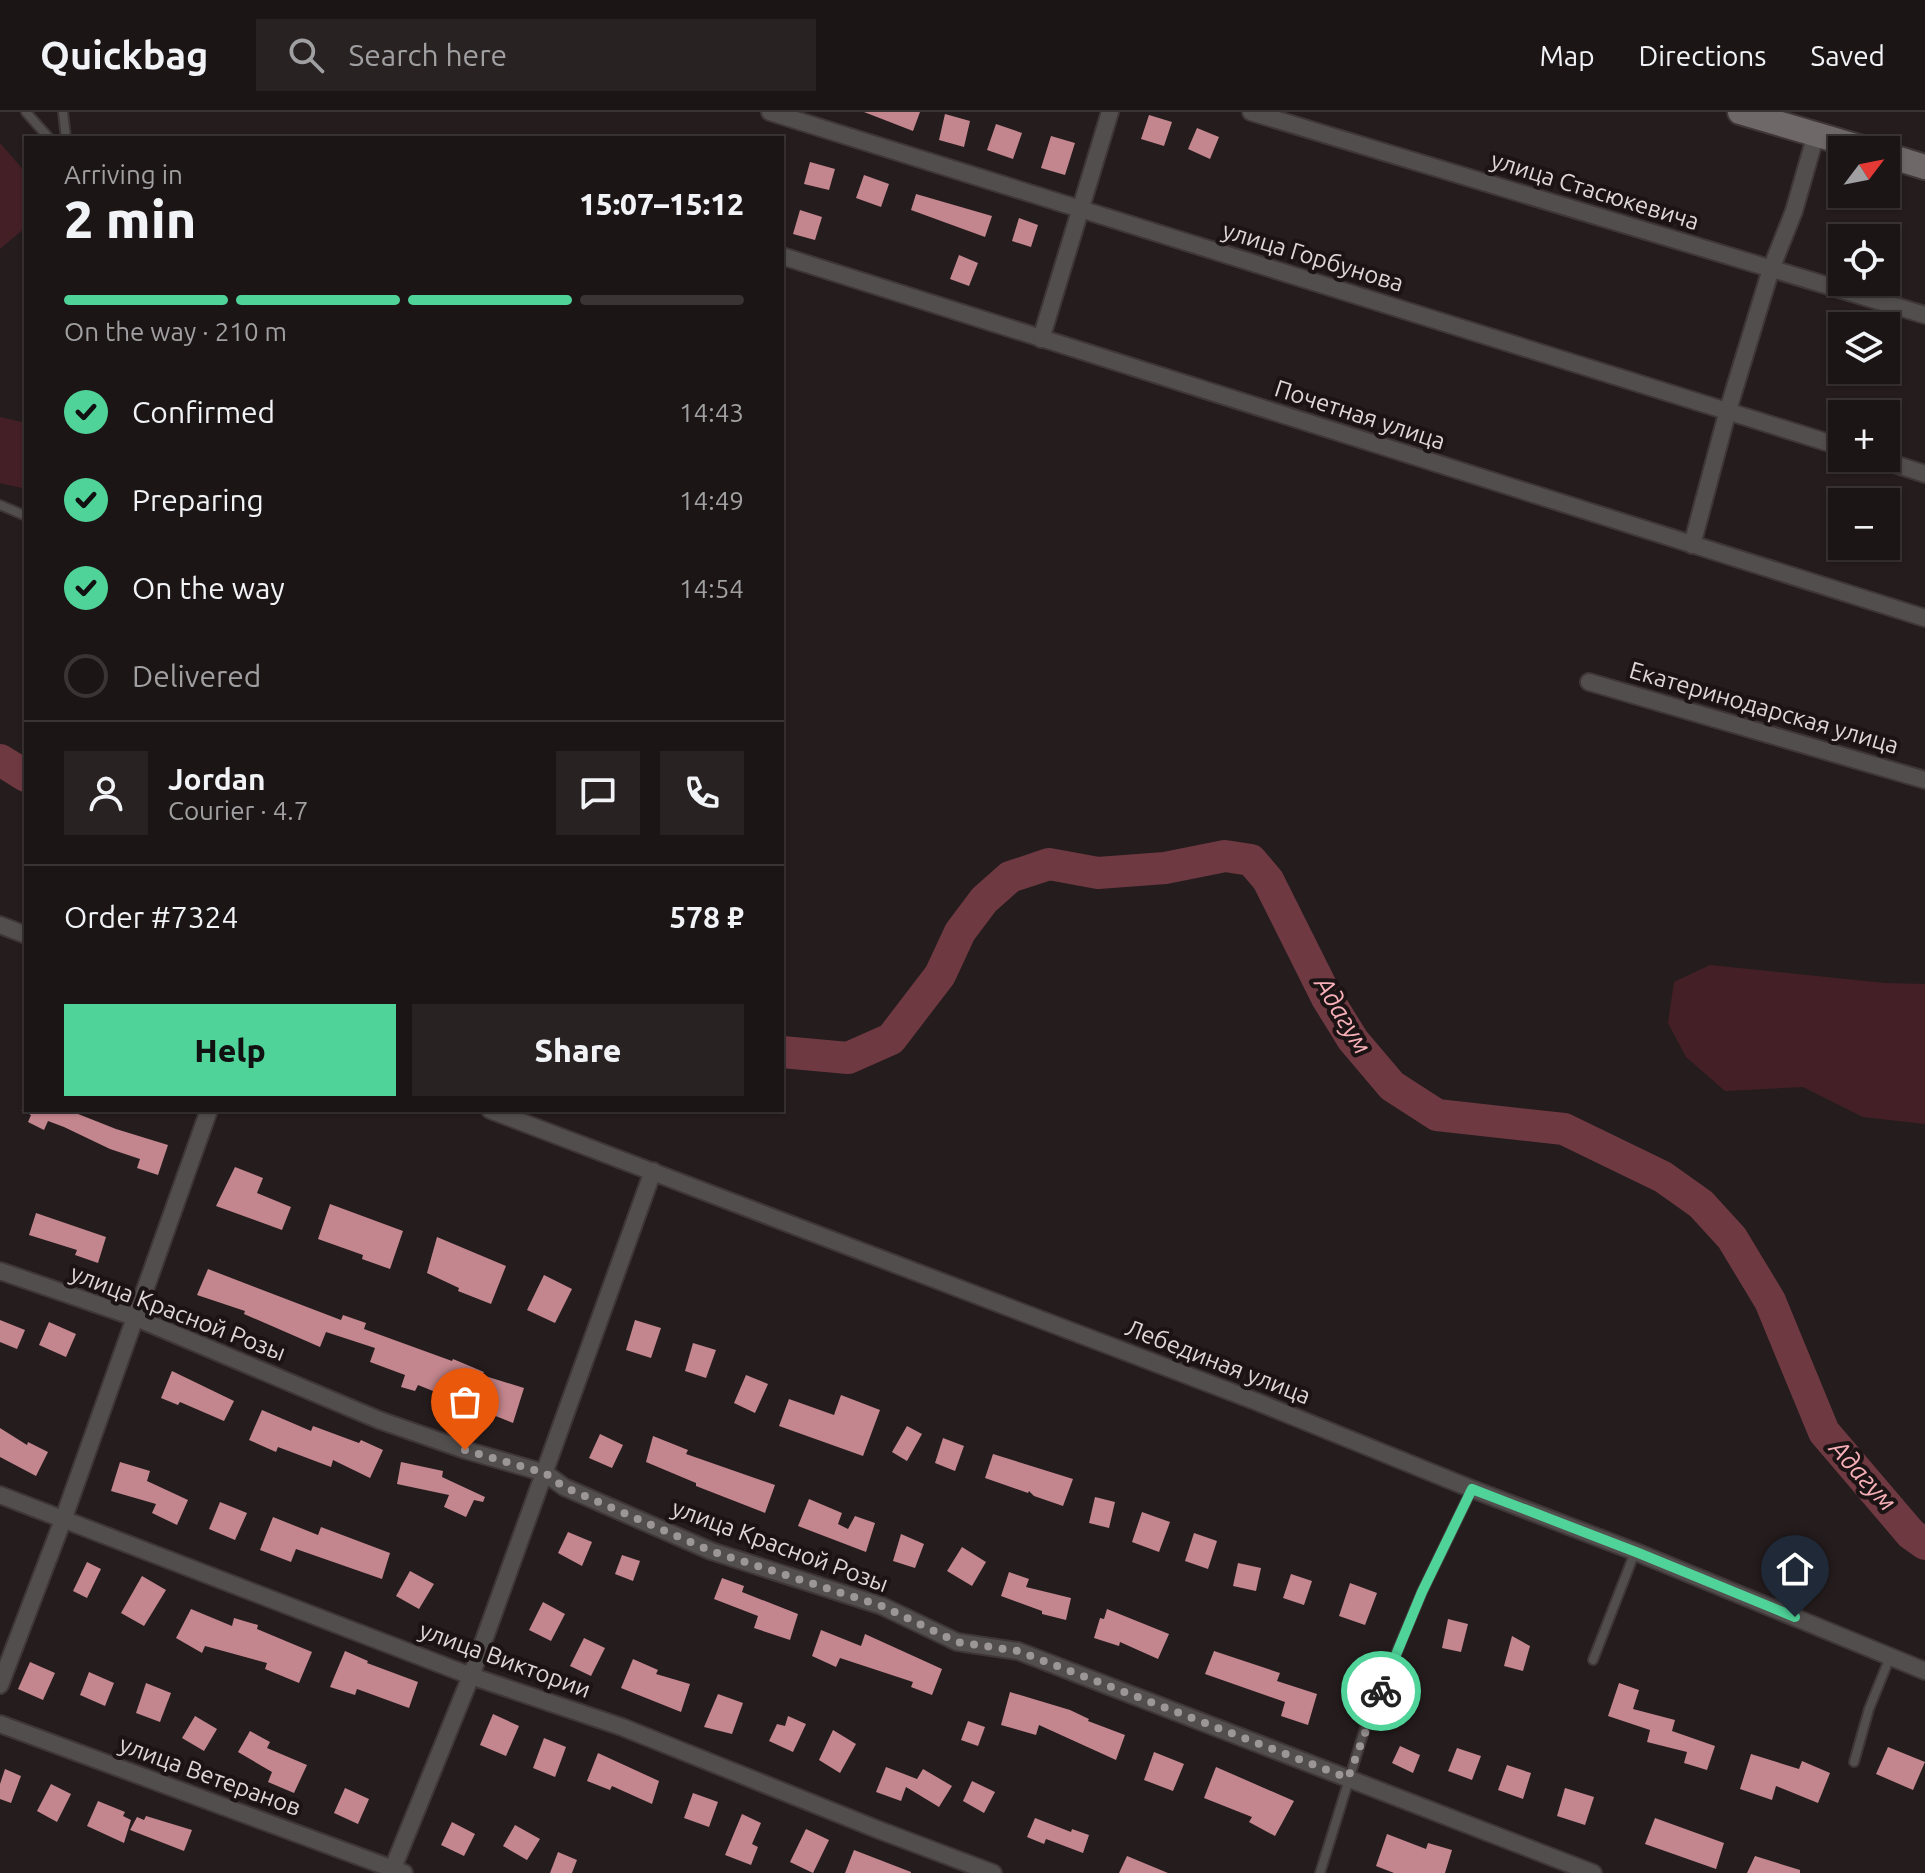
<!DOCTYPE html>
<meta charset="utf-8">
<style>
:root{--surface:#1c1516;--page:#292223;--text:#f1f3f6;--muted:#a09fa1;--line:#3a3435;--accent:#4fd399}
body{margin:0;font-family:Ubuntu,sans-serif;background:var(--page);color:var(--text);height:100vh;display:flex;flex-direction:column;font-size:30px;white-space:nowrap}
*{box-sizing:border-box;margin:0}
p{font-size:26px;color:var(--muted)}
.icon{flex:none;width:44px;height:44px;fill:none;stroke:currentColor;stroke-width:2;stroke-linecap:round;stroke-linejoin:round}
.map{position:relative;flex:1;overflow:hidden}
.drawer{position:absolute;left:24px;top:24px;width:760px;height:976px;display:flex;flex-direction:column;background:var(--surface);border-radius:0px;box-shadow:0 2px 6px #0004,0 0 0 2px var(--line)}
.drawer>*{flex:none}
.needle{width:52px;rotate:58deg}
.buttons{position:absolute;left:1828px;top:24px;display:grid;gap:16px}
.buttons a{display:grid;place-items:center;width:72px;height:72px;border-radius:0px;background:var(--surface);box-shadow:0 2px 6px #0004,0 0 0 2px var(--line);font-size:40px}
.pin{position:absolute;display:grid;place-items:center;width:68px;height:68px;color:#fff;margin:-82px -34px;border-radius:50% 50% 50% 0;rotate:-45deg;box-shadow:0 0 8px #0007}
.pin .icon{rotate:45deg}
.courier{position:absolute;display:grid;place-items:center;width:80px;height:80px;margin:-40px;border:6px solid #4fd399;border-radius:50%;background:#fff;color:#222;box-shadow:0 2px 10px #0007}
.overview em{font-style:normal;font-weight:800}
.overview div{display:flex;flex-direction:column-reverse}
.overview{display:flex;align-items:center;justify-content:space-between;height:136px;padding:0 40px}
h1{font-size:52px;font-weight:800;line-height:60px}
.bar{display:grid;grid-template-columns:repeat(4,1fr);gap:12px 8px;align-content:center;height:96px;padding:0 40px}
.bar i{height:10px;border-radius:6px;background:var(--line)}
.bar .active{background:var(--accent)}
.bar p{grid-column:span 4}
.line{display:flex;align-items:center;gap:20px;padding:0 40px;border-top:2px solid var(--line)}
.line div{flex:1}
.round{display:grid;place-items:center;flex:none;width:84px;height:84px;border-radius:0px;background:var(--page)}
ol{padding:0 40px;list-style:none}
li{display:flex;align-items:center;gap:24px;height:88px}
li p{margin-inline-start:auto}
li .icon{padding:8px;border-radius:50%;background:var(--accent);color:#111;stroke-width:4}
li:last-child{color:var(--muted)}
li i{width:44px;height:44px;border:4px solid var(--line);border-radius:50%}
.action{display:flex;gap:16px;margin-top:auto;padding:16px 40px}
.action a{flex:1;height:92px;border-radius:0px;background:var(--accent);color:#111;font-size:32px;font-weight:800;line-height:92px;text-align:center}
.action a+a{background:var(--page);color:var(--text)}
header{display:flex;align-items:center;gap:48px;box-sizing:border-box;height:112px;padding:0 40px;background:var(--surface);border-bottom:2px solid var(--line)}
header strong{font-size:38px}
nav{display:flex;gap:44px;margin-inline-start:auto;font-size:28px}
.search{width:560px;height:72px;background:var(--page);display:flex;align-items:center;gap:20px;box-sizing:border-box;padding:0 28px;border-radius:0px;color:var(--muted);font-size:30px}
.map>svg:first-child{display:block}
.green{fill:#442026}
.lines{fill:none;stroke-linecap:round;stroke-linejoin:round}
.river{stroke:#6f3942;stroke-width:32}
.building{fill:#c4868e}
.lane-casing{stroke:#3f3637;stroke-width:12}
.street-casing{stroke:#3f3637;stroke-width:20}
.secondary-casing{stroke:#3f3637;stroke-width:28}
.lane{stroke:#524e4e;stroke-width:8}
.street{stroke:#524e4e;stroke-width:16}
.secondary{stroke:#6f6869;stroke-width:24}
.done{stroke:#9d9697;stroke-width:8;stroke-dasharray:0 14.4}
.route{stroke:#4fd399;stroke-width:10}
.labels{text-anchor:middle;stroke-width:8;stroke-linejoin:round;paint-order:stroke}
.street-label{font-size:24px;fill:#ddd7d8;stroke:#1b1314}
.water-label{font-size:26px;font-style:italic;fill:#f7afb7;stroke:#1b1314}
</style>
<header>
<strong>Quickbag</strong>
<div class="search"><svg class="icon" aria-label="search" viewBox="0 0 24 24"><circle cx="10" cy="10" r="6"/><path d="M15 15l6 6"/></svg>Search here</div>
<nav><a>Map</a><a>Directions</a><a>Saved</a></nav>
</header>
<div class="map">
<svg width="1925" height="1761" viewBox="0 0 1925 1761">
<rect width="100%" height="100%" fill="#251c1d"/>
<g class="green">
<polygon points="0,31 26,61 26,115 0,137"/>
<polygon points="0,305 26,311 26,377 0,371"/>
<polygon points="1710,853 1885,871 1925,872 1925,1012 1863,1005 1803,975 1725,979 1686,945 1668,911 1674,870"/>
</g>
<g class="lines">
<g class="river">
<polyline points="0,648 26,664"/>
<polyline points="782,940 848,946 891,927 940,863 960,820 984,788 1010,765 1049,752 1098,761 1165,756 1225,744 1251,748 1268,768 1327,886 1353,928 1392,974 1437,1003 1564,1017 1663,1065 1701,1092 1732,1126 1770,1189 1824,1320 1911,1422 1925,1432"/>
</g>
</g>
<g class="building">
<polygon points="864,0 920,0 913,19"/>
<polygon points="945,2 970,9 964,35 939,28"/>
<polygon points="1149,3 1172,10 1164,34 1141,27"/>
<polygon points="996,12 1022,21 1013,47 987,38"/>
<polygon points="1197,16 1219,25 1210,47 1188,37"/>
<polygon points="1051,24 1075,31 1065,63 1041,56"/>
<polygon points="810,50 835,57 829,78 804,72"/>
<polygon points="864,63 889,72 881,95 856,86"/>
<polygon points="916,82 992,104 985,125 911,98"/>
<polygon points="800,98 822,105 815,128 793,122"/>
<polygon points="1019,106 1038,113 1031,135 1012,129"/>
<polygon points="959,143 978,151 969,174 950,167"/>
<polygon points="21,998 68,998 116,1017 168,1033 158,1063 137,1056 140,1047 110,1037 64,1015 48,1009 44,1018 28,1010 31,1003"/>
<polygon points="235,1055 263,1066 257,1081 291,1095 282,1118 216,1094"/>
<polygon points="330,1092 403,1119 390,1157 362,1147 363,1143 318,1127"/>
<polygon points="36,1101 106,1125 98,1151 75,1143 77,1138 29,1123"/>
<polygon points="437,1125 506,1154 491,1192 458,1179 459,1176 427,1161"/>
<polygon points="208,1157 341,1208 343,1203 366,1211 364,1217 452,1249 453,1247 484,1260 482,1263 524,1276 513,1311 418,1273 415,1279 401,1275 405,1263 370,1250 375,1236 326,1220 320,1235 244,1202 245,1199 197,1183"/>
<polygon points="544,1163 572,1177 555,1211 527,1198"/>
<polygon points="0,1208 25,1218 17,1237 0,1230"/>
<polygon points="635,1208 661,1216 651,1246 626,1238"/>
<polygon points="49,1210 76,1222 66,1245 39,1233"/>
<polygon points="693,1231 716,1238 706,1266 685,1259"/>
<polygon points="172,1259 234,1289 224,1309 180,1290 178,1293 161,1286"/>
<polygon points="746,1263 768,1272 755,1301 734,1291"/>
<polygon points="841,1283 880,1298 863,1344 779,1314 789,1287 834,1303"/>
<polygon points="262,1298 311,1319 313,1314 359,1331 361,1328 383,1338 370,1366 333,1348 331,1355 278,1335 276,1340 249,1328"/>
<polygon points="907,1314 922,1322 907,1349 892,1340"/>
<polygon points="0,1316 27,1333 28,1330 48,1340 36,1364 0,1345"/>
<polygon points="600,1322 623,1333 612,1356 589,1346"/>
<polygon points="653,1324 688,1338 686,1342 775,1373 765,1401 696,1374 696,1371 646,1350"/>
<polygon points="943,1326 964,1334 955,1359 935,1351"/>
<polygon points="993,1342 1073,1367 1063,1394 1034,1384 1029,1379 1028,1381 985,1366"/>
<polygon points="120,1350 150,1359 147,1369 188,1388 177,1413 152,1401 156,1392 111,1379"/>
<polygon points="401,1350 443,1359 442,1365 485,1385 483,1390 474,1388 466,1405 444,1395 449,1383 397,1372"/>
<polygon points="1095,1385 1115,1390 1109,1416 1089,1411"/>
<polygon points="809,1387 842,1401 838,1412 848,1417 855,1404 875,1411 866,1440 798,1414"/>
<polygon points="220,1390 247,1401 235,1428 209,1417"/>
<polygon points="1142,1400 1170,1410 1159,1440 1132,1430"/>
<polygon points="273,1405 318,1423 321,1415 390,1441 382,1467 296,1437 291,1450 260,1438"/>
<polygon points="568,1420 592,1430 582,1454 558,1441"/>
<polygon points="1194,1421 1217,1429 1208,1457 1185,1449"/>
<polygon points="901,1422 924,1432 915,1456 893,1449"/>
<polygon points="962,1435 986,1450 972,1474 947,1459"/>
<polygon points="622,1443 640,1449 633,1469 615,1462"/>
<polygon points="87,1450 101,1457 87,1486 73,1479"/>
<polygon points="1238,1451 1261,1456 1256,1479 1233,1474"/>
<polygon points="410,1459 434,1472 419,1497 396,1484"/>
<polygon points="1009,1460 1029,1467 1026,1475 1071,1486 1066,1508 1042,1502 1042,1499 1001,1484"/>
<polygon points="1291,1462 1312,1469 1304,1493 1283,1486"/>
<polygon points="142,1464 166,1478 144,1514 121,1501"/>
<polygon points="722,1466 744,1474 742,1480 798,1502 790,1528 754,1516 758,1504 714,1487"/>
<polygon points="1350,1471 1377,1481 1365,1513 1339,1504"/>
<polygon points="543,1490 565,1502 551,1529 529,1518"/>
<polygon points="191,1497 232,1514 234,1506 258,1513 257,1517 312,1540 299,1571 265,1557 267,1551 205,1534 202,1541 176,1526"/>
<polygon points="1107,1497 1169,1522 1158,1547 1120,1530 1119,1534 1094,1526 1100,1506 1104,1507"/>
<polygon points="1448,1507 1468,1512 1461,1540 1442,1536"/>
<polygon points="821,1518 861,1534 865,1522 942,1557 932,1583 911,1575 913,1570 840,1546 836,1555 812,1544"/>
<polygon points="1512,1524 1530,1534 1523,1559 1504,1554"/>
<polygon points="584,1526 605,1536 591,1564 570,1554"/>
<polygon points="345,1539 368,1549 367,1551 418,1570 409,1596 357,1577 355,1583 330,1575"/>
<polygon points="1214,1539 1280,1561 1277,1569 1317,1582 1308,1613 1281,1604 1285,1590 1205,1562"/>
<polygon points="633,1547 658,1558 656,1562 690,1572 681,1600 621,1576"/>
<polygon points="30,1550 55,1561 43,1588 18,1577"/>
<polygon points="89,1560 114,1571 105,1594 80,1583"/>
<polygon points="146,1571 171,1581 160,1610 136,1601"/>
<polygon points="1619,1571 1639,1578 1633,1597 1675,1608 1672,1619 1715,1634 1707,1658 1684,1651 1687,1640 1647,1630 1650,1618 1608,1604"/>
<polygon points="1010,1580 1070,1598 1089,1607 1088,1609 1125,1623 1116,1648 1039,1613 1036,1623 1001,1613"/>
<polygon points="718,1582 743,1591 732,1622 704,1615"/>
<polygon points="493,1602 519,1614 506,1644 480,1633"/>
<polygon points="195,1604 217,1617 204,1639 182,1626"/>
<polygon points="788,1604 806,1612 793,1640 769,1629 777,1612 785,1614"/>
<polygon points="968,1609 985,1615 978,1634 961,1628"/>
<polygon points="833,1618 856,1632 840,1661 819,1648"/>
<polygon points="250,1619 270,1630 267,1636 307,1653 294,1681 268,1670 272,1660 238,1640"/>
<polygon points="544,1626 566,1635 555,1665 533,1656"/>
<polygon points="1400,1634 1420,1643 1413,1661 1392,1651"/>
<polygon points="1888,1635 1925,1650 1913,1678 1876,1662"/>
<polygon points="1457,1636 1481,1644 1472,1668 1448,1659"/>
<polygon points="1154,1640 1184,1652 1173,1679 1144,1668"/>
<polygon points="598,1641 659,1669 652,1692 612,1674 610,1678 587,1669"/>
<polygon points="1751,1642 1799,1657 1802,1649 1830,1661 1818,1691 1776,1674 1772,1688 1740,1677"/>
<polygon points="1507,1653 1531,1661 1523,1687 1498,1678"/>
<polygon points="886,1655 917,1667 923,1657 952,1674 939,1695 906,1675 901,1689 876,1680"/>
<polygon points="1216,1655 1294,1689 1275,1724 1249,1710 1252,1705 1204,1686"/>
<polygon points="5,1657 21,1664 11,1691 0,1687 0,1672"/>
<polygon points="972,1669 995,1680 984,1701 963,1689"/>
<polygon points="51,1672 71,1682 57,1710 37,1699"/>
<polygon points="345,1676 369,1687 358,1712 334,1701"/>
<polygon points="1565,1676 1594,1685 1585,1713 1557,1704"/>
<polygon points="693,1681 718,1690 709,1715 684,1706"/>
<polygon points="98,1689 125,1700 123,1704 131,1708 124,1731 87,1714"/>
<polygon points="742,1702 761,1711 752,1732 758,1735 751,1753 725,1743"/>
<polygon points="146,1704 192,1718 184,1739 130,1718 137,1705 144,1708"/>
<polygon points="1035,1706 1071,1720 1072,1717 1089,1723 1083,1741 1046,1727 1044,1732 1027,1725"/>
<polygon points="1655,1706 1724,1731 1716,1757 1645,1732"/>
<polygon points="452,1710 475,1722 464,1744 441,1733"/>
<polygon points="515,1713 540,1727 527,1748 503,1734"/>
<polygon points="806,1717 829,1728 813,1761 790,1750"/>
<polygon points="1387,1722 1426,1737 1428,1731 1452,1738 1445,1761 1394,1761 1376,1754"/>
<polygon points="854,1738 911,1760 911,1761 845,1761"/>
<polygon points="558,1740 577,1748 572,1761 550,1761"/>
<polygon points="1127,1744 1168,1761 1119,1761"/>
<polygon points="1755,1744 1800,1758 1800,1761 1747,1761"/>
</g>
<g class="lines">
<defs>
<g id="lane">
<polyline points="26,0 49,26"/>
<polyline points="63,0 66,26"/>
<polyline points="0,393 26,404"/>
<polyline points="1593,1548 1635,1440"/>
<polyline points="1854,1650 1869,1597 1890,1545"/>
<polyline points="1320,1761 1365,1616 1422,1480 1472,1377"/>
</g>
<g id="street">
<polyline points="770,0 1842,335"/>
<polyline points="1251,0 1925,203"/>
<polyline points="782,144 1925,506"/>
<polyline points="1041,227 1110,0"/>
<polyline points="1876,346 1925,362"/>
<polyline points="1692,433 1728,298 1771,157 1794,99 1816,22"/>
<polyline points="1589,570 1925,668"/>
<polyline points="0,813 26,823"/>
<polyline points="490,998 1255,1289 1472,1377 1636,1440 1925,1559"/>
<polyline points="0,1159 134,1205 379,1308 465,1338 545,1361 564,1375 711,1439 882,1494 957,1530 1018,1539 1593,1761"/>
<polyline points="0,1383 471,1564 622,1615 879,1718 993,1761"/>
<polyline points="0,1573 63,1408 209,998"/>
<polyline points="0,1612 404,1761"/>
<polyline points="391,1761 471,1564 653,1059"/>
</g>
<g id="secondary">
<polyline points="1740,0 1869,38"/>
<polyline points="1886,43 1925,55"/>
</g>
</defs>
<use href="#lane" class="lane-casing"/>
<use href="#street" class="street-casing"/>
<use href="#secondary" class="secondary-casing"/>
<use href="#lane" class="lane"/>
<use href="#street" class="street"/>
<use href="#secondary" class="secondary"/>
</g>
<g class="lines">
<polyline class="done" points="465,1338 545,1361 564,1375 711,1439 882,1494 957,1530 1018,1539 1348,1666 1381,1579"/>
<polyline class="route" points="1381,1579 1422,1480 1472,1377 1636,1440 1795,1505"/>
</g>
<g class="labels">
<g class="street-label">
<text transform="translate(1595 79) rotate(17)" y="8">улица Стасюкевича</text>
<text transform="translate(1313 145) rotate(17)" y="8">улица Горбунова</text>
<text transform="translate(1360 303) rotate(18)" y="8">Почетная улица</text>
<text transform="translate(1764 596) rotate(16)" y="8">Екатеринодарская улица</text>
<text transform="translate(178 1201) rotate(21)" y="8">улица Красной Розы</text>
<text transform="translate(1218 1250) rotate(21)" y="8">Лебединая улица</text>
<text transform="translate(780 1434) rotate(20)" y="8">улица Красной Розы</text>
<text transform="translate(505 1548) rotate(20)" y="8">улица Виктории</text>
<text transform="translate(210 1664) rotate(20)" y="8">улица Ветеранов</text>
</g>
<g class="water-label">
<text transform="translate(1343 903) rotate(59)" y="9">Адагум</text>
<text transform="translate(1863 1363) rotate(48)" y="9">Адагум</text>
</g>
</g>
</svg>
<div class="buttons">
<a><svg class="needle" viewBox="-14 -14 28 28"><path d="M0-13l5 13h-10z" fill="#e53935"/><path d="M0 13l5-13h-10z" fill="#a09fa1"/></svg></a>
<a><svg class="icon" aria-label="locate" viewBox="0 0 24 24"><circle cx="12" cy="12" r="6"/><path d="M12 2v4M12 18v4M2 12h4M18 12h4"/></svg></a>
<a><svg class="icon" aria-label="layers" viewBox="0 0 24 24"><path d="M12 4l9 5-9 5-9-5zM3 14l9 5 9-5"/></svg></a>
<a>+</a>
<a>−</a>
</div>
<div class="pin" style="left:465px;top:1338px;background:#ea580c"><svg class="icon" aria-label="bag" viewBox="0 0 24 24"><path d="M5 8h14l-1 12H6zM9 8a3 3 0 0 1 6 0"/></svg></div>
<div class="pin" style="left:1795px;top:1505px;background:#1f2937"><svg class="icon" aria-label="home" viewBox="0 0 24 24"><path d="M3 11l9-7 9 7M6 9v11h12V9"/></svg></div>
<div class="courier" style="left:1381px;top:1579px"><svg class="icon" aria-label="bike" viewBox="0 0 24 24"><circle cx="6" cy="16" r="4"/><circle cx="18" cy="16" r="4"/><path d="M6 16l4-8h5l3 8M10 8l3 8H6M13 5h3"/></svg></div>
<section class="drawer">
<div class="overview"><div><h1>2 min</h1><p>Arriving in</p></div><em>15:07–15:12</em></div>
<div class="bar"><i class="active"></i><i class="active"></i><i class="active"></i><i></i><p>On the way · 210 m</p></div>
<ol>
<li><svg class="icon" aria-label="check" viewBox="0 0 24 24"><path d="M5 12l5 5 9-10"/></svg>Confirmed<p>14:43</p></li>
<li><svg class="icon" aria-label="check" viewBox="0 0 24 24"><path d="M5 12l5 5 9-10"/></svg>Preparing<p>14:49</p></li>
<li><svg class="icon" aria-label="check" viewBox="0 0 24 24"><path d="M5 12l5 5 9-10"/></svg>On the way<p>14:54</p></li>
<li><i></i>Delivered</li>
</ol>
<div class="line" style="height:144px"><a class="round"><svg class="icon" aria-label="person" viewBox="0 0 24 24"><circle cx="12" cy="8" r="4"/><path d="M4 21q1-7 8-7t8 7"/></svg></a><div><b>Jordan</b><p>Courier · 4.7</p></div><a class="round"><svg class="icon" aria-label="chat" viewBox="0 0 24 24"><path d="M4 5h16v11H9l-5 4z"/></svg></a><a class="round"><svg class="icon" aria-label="phone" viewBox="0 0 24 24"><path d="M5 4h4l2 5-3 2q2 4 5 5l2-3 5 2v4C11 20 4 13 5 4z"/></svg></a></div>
<div class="line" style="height:104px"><div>Order #7324</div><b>578 ₽</b></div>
<div class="action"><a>Help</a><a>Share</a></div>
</section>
</div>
